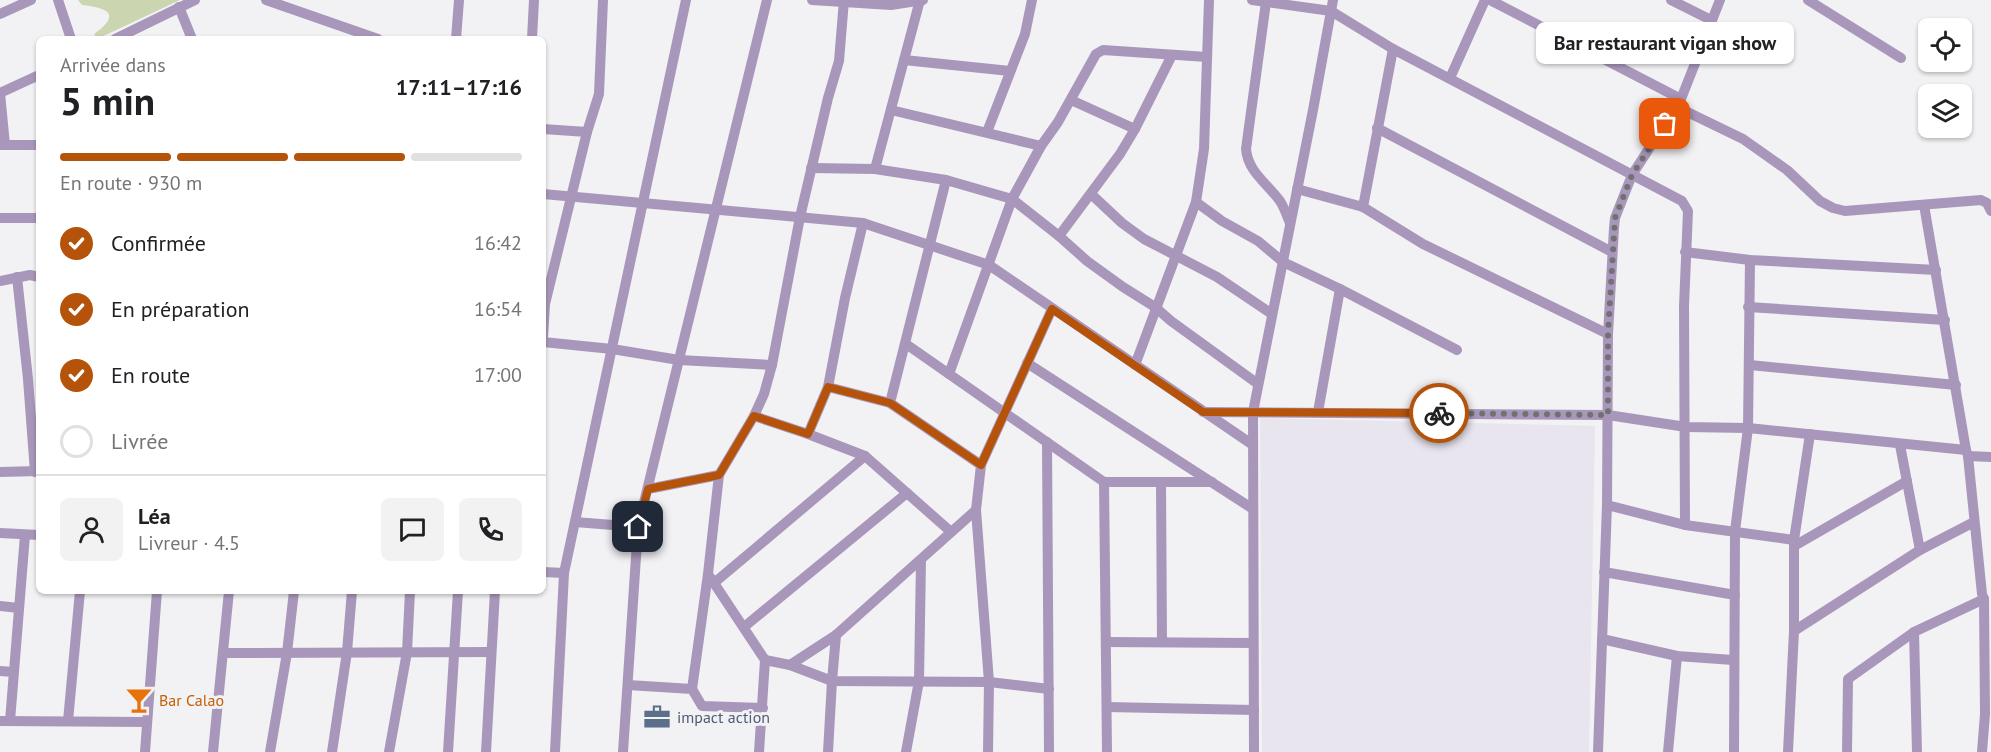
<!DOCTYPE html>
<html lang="fr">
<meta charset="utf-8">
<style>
:root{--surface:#fff;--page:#f2f2f2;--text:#202124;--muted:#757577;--line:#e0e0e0;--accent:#b45309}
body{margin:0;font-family:"PT Sans",sans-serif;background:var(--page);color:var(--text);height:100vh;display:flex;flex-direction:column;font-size:22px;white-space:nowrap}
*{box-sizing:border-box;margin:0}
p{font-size:20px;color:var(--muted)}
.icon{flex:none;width:33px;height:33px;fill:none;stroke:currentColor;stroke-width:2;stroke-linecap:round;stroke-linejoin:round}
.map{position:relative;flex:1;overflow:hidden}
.drawer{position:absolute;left:36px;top:36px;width:510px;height:558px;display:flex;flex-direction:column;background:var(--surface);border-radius:9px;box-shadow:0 2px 4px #0004}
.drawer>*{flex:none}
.fabs{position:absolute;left:1918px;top:18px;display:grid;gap:12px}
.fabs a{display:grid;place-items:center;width:54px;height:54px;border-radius:9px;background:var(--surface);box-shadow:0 2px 4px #0004;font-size:30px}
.pin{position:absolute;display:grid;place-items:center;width:51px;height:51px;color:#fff;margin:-26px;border-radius:12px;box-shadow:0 3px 9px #0006}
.courier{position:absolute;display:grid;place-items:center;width:60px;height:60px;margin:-30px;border:4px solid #b45309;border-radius:50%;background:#fff;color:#222;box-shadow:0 2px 8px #0007}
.bubble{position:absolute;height:42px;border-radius:9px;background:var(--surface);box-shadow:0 2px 4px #0004;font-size:20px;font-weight:600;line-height:42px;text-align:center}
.overview em{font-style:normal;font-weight:600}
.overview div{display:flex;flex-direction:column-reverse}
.overview{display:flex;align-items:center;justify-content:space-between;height:102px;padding:0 24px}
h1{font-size:39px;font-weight:600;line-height:45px}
.bar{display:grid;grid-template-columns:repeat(4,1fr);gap:9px 6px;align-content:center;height:72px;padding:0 24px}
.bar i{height:8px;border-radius:4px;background:var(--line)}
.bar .on{background:var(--accent)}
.bar p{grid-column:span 4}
.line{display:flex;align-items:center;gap:15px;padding:0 24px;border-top:2px solid var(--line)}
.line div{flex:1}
.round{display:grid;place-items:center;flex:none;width:63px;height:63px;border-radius:9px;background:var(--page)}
ol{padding:0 24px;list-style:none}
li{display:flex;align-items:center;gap:18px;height:66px}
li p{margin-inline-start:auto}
li .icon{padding:6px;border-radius:50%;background:var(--accent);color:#fff;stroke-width:4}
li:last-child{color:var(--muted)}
li i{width:33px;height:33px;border:3px solid var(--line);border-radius:50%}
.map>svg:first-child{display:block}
.built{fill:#e8e5ef}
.green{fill:#cbd5af}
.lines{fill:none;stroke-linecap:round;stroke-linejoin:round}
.minor{stroke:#a997bb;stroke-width:10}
.done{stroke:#717072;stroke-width:6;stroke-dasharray:0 10.8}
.route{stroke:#b45309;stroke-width:8}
.labels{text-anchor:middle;stroke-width:6;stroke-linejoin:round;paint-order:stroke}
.food-label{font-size:16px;fill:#c56008;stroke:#f2f1f4;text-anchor:start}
.service-label{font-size:16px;fill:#4e5e75;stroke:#f2f1f4;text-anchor:start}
</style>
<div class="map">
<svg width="1991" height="752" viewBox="0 0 1991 752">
<rect width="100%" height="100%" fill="#f2f1f4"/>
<polygon class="built" points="1260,418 1595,426 1589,752 1262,752"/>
<path class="green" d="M78 0H180L97 39 94 34C122 14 108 8 82 5Z"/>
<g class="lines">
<g class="minor">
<polyline points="58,0 71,39"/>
<polyline points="266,0 378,39"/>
<polyline points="812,0 891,5 923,0"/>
<polyline points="1252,0 1331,11 1393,49 1682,201 1688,211 1684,306 1685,525"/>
<polyline points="1490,0 1681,99"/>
<polyline points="1671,0 1711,20"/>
<polyline points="1808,0 1901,58"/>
<path d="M1266 2 1246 149C1248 172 1267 183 1280 201 1284 207 1287 216 1290 223"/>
<polyline points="179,7 192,39"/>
<polyline points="0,14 31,0"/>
<polyline points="115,39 195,0"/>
<polyline points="456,39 459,0"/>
<polyline points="532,39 534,0"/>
<polyline points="1393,49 1363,207 1423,244 1608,334"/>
<polyline points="904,60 1010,71"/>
<polyline points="1450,78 1485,0"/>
<polyline points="0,93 5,145"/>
<polyline points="0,93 39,75"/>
<polyline points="1071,100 1135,129"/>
<polyline points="1677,107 1743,139 1787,170 1820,201 1833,208 1845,211 1981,200 1987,203 1991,211"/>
<polyline points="891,110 1041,146"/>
<polyline points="1377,128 1612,252"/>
<polyline points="543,129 587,132"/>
<polyline points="987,132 1025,34 1032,0"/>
<polyline points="0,145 39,145"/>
<polyline points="811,168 875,169 946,180 1012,199 1059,236 1087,261 1123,287 1155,307 1171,321 1258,384"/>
<polyline points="875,169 920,0"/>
<polyline points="1297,189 1363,207"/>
<polyline points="543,194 863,223 989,265 1253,445"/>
<polyline points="1091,194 1122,223 1144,239 1217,277 1272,314"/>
<polyline points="1196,202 1222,221 1258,241 1283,262 1340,289 1457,350"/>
<polyline points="1924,205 1966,450"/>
<polyline points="0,218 39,218"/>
<polyline points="1059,236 1120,154 1135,129 1172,55"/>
<polyline points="1685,252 1750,260 1936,270"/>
<polyline points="17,277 28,379 35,472"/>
<polyline points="0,281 30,275 39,277"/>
<polyline points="1748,307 1945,320"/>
<polyline points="543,337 545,304 587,132 599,94 603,0"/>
<polyline points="543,342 612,349 679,360 772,365"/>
<polyline points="906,344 1104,482 1212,482"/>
<polyline points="1027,363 1253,509"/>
<polyline points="1135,365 1196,202 1204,149 1209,0"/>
<polyline points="1750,365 1956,385"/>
<polyline points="949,374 1012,199 1041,146 1058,122 1096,54 1103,50 1207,57"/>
<polyline points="828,387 890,403 981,465"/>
<polyline points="890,403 946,180"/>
<polyline points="1203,412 1608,415 1686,427 1748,428 1966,450 1968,456 1991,457"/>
<polyline points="1318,412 1340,289"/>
<polyline points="754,416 808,434 865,456 950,531"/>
<polyline points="808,434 828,387 845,298 863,223"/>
<polyline points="1047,442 1049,752"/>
<polyline points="1900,445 1920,550"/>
<polyline points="1968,456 1982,594 1984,599 1985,714 1982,752"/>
<polyline points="0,472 39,471"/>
<polyline points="1104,482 1107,752"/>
<polyline points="1161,482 1162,642"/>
<polyline points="648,489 719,475"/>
<polyline points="1607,505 1685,525 1794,540"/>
<polyline points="575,522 638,527"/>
<polyline points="0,533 39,535"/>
<polyline points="1796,545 1907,481"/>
<polyline points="543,572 564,573"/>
<polyline points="1604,572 1735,595"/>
<polyline points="710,577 765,660 759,752"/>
<polyline points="714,583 865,456"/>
<polyline points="0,606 19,608"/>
<polyline points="744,627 907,493"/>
<polyline points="1794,631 1920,550 1974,522"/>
<polyline points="1914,632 1917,752"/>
<polyline points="1602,639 1677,656 1733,660"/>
<polyline points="1106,642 1253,643"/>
<polyline points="223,653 491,652"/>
<polyline points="765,660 790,665 832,681 989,682 1049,689"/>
<polyline points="790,665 836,635 976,510"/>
<polyline points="0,671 14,672"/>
<polyline points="628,685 692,689 702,706 763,708"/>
<polyline points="692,689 708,574 719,475 754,416 764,394 772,365 800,217 828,98 839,61 844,0"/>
<polyline points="1107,707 1254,710"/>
<polyline points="0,721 147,722"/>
<polyline points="10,721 25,535"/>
<polyline points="68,721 80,591"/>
<polyline points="145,752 157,591"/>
<polyline points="213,752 229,591"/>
<polyline points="270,752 287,653 294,591"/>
<polyline points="332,752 347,652 352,591"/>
<polyline points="389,752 407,652 410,591"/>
<polyline points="448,752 458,591"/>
<polyline points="486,752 495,591"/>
<polyline points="555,752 564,573 686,0"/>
<polyline points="623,752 638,527 767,0"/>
<polyline points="828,752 832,681 836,635"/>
<polyline points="906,752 919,681 921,560"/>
<polyline points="988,752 989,682 976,510 981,465 1052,309"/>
<polyline points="1254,752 1253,412 1313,110 1333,0"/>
<polyline points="1598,752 1607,505 1608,334 1614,228 1615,218 1632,175 1681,99 1720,0"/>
<polyline points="1668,752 1677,656"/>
<polyline points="1734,752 1735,531 1748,428 1750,260"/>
<polyline points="1788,752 1794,631 1794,540 1810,434"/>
<polyline points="1847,752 1848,679 1914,632 1984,599"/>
</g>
</g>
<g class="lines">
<polyline class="done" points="1439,413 1608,415 1608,334 1615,218 1632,175 1665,124"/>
<polyline class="route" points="638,527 648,489 719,475 754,416 808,434 828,387 890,403 981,465 1052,309 1203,412 1439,413"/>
</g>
<defs>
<symbol id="bar-bare" viewBox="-9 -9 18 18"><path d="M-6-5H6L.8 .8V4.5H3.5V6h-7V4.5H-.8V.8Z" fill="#e8710a" stroke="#f2f1f4" stroke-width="2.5" paint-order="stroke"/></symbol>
<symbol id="office-bare" viewBox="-9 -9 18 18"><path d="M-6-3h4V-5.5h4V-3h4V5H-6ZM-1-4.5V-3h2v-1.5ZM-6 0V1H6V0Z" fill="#5c6f8a" stroke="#f2f1f4" stroke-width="2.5" paint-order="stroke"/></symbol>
</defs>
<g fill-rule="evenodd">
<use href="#bar-bare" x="120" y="681" width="38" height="38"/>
<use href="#office-bare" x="638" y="698" width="38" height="38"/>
</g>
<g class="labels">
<g class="food-label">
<text x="159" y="706">Bar Calao</text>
</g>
<g class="service-label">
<text x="677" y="723">impact action</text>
</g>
</g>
</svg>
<div class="fabs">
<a><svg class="icon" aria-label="locate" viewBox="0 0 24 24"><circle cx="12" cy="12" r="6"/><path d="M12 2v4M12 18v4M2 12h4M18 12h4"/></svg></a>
<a><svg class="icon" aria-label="layers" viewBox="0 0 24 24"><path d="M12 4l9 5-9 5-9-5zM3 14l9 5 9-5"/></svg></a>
</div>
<div class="pin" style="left:1665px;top:124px;background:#ea580c"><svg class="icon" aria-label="bag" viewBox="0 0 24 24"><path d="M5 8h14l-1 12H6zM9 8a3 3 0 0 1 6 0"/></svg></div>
<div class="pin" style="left:638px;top:527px;background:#1f2937"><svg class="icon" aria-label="home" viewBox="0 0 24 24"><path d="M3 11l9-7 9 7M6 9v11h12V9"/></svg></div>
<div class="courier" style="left:1439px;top:413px"><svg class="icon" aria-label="bike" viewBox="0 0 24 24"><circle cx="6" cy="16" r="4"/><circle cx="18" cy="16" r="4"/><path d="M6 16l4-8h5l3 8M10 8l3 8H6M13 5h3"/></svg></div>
<div class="bubble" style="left:1536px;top:22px;width:258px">Bar restaurant vigan show</div>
<section class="drawer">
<div class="overview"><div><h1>5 min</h1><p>Arrivée dans</p></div><em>17:11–17:16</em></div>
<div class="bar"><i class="on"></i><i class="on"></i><i class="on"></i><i></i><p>En route · 930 m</p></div>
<ol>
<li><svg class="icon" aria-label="check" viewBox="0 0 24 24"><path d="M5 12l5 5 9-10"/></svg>Confirmée<p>16:42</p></li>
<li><svg class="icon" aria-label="check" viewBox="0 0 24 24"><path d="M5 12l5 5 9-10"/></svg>En préparation<p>16:54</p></li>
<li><svg class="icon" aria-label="check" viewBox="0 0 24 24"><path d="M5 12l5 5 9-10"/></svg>En route<p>17:00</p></li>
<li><i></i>Livrée</li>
</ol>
<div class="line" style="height:108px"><a class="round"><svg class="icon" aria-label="person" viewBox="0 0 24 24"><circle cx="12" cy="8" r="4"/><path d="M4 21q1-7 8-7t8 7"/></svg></a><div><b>Léa</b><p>Livreur · 4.5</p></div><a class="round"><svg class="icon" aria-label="chat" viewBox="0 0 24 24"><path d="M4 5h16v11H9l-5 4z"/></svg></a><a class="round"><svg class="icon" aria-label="phone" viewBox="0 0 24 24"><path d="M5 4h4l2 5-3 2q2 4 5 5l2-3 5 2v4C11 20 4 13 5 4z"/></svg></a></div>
</section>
</div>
